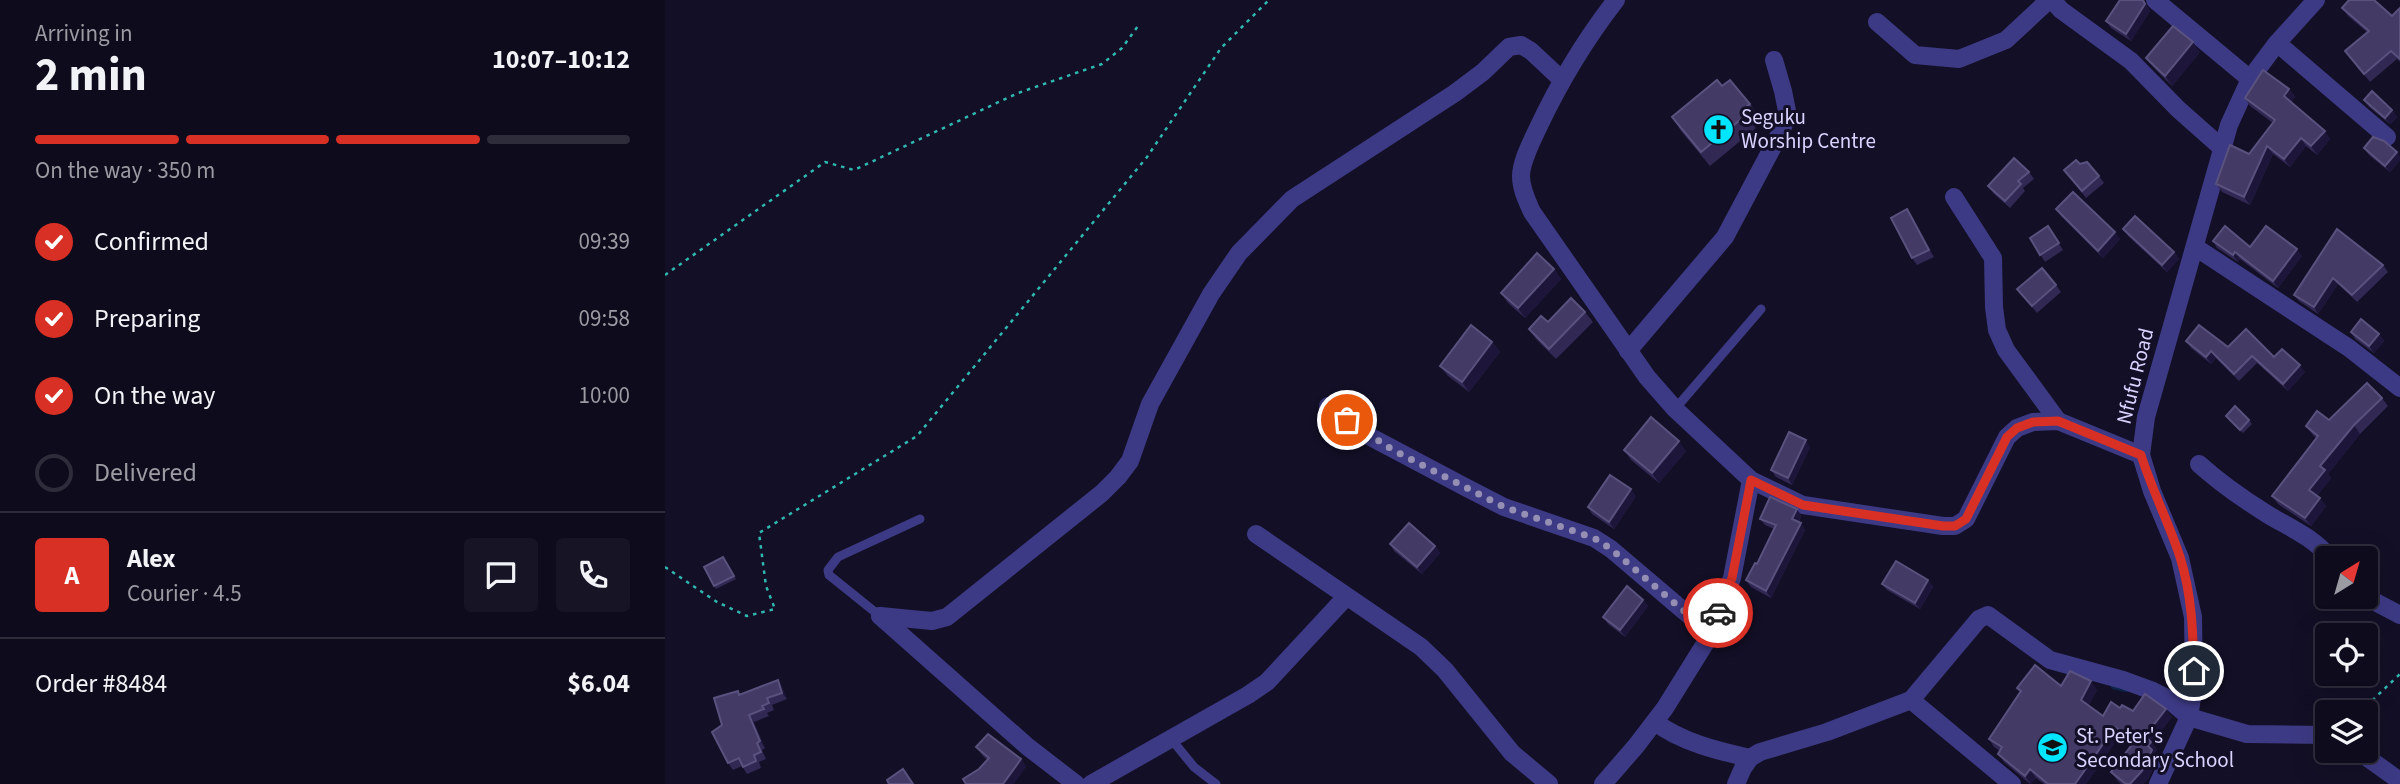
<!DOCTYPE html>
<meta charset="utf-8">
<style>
:root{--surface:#0e0b1c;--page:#171425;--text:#f1f3f6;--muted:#9b9ba3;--line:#2e2b3b;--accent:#d93025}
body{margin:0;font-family:"Source Sans 3",sans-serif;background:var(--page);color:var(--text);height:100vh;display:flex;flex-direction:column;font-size:26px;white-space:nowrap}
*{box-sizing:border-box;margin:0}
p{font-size:23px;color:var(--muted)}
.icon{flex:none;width:38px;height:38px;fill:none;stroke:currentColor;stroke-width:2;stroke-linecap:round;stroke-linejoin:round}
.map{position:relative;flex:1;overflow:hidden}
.details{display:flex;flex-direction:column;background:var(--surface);width:665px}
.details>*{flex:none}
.needle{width:46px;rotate:37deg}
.buttons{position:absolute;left:1650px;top:546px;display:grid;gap:14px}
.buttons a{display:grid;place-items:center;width:63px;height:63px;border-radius:7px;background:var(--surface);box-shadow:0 7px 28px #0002,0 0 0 2px var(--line);font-size:35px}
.pin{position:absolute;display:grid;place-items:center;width:60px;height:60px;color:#fff;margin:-30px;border:4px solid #fff;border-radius:50%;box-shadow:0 2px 7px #0007}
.courier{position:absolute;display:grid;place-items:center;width:70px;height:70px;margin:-35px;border:5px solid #d93025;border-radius:50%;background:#fff;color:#222;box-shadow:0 2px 9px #0007}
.headline em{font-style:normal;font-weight:700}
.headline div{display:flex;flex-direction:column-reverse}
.headline{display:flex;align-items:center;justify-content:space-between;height:119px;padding:0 35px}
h1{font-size:46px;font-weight:700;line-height:52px}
.bar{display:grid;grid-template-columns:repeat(4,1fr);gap:10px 7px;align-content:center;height:84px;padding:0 35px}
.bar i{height:9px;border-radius:5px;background:var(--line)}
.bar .active{background:var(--accent)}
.bar p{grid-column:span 4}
.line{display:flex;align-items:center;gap:18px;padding:0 35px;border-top:2px solid var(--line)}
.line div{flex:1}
.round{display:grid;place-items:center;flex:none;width:74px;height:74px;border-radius:7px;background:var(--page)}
ol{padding:0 35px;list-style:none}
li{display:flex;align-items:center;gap:21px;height:77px}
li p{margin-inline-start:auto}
li .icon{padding:7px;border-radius:50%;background:var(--accent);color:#fff;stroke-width:4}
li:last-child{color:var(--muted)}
li i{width:38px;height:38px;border:4px solid var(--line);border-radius:50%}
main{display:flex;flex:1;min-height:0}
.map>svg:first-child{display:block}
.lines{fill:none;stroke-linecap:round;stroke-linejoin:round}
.stream{stroke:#0c2248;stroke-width:4.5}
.path{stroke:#2fb8b0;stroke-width:2.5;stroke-dasharray:3.5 5;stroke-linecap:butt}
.service{stroke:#3d3a85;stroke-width:9}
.minor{stroke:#3d3a85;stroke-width:18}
.tertiary{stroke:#3d3a85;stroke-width:18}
.wall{fill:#312854}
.shaded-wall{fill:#1d163a}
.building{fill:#433a66;stroke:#5a527e;stroke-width:2}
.done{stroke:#948fb3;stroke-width:7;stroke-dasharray:0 12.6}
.route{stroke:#d93025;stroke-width:9}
.labels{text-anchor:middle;stroke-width:6;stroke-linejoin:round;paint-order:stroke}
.poi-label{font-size:21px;fill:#d9d4ff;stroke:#130f26;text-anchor:start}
.street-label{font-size:21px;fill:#d9d4ff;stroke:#130f26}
</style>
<main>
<section class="details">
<div class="headline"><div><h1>2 min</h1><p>Arriving in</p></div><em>10:07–10:12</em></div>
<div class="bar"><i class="active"></i><i class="active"></i><i class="active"></i><i></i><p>On the way · 350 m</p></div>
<ol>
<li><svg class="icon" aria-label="check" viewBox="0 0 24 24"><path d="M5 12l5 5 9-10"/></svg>Confirmed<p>09:39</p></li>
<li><svg class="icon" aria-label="check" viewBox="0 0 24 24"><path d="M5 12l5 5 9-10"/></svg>Preparing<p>09:58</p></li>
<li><svg class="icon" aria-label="check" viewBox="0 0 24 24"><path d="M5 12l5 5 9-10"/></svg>On the way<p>10:00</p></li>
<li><i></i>Delivered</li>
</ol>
<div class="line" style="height:126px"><b class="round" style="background:var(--accent);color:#fff">A</b><div><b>Alex</b><p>Courier · 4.5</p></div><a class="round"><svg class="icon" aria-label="chat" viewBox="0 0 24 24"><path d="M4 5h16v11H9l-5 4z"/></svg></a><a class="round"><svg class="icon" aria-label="phone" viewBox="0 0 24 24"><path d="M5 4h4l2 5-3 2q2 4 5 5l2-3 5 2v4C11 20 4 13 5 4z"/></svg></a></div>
<div class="line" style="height:91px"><div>Order #8484</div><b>$6.04</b></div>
</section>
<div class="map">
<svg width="1735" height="784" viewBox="0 0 1735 784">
<rect width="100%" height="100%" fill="#130f26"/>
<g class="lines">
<polyline class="stream" points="1448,687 1461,690"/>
<g class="path">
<polyline points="0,275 160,162 189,170 353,93 437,64 457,48 473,26"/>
<polyline points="0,567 52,602 82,616 110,609 101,586 94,533 252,436 482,157 556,48 604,0"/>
<polyline points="1695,712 1735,674"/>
</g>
<g class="service">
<polyline points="1010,409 1096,309"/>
<polyline points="215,616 164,575 163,570 173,557 255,519"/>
<polyline points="507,740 529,767 551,784"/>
</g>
<g class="minor">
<path d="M951 0C919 41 894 83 872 130 866 143 856 162 856 176 856 189 862 201 867 212L982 377 1010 409 1086 480 1138 505 1278 526H1290L1301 519 1342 437 1352 428 1368 422 1393 421 1476 455"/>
<polyline points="1387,0 1396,10 1466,61 1513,109 1557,148"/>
<polyline points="1490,0 1585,79"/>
<polyline points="1212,22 1250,55 1294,59 1341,40 1384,0"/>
<polyline points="1612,43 1722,137"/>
<polyline points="1289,197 1328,258 1329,307 1332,330 1341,350 1393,421"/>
<polyline points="1530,247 1684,348 1735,388"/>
<polyline points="963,351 1060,237 1113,137 1123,116 1118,91 1109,60"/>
<polyline points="663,406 700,434 802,488 839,507 929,538 946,549 1046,634"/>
<path d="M1534 464C1555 483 1578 499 1602 514 1625 528 1648 537 1665 558"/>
<polyline points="591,534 756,647 780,670 847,753 884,784"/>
<polyline points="1701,597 1735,615"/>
<polyline points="215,616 267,621 282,617 437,493 453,477 465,461 485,404 546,294 574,253 627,199 790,93 818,72 844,47 856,45 866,51 896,79"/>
<polyline points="215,616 363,747 411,784"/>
<polyline points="1246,700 1314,619 1323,615 1385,660 1458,680 1488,691 1502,698 1524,717 1582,734 1662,735"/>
<path d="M990 722C1016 742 1053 751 1085 758"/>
<polyline points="1693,751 1735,781"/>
<polyline points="426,784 583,695 602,682 681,597"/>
<polyline points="938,784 971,746 1000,708 1046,634 1067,578 1086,480"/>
<polyline points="1071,784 1078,768 1085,758 1095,752 1162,732 1246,700 1347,784"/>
</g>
<polyline class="tertiary" points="1493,784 1524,717 1529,685 1528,617 1515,558 1487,491 1476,455 1481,417 1564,125 1585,79 1612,43 1651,0"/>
</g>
<g class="wall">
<polygon points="1478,0 1485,11 1466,41 1446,28 1441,21"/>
<polygon points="1677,8 1727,16 1735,8 1735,62 1732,59 1705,82 1680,51 1702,32 1683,16"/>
<polygon points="1535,52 1507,86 1489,68 1481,58"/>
<polygon points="1057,86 1085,104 1094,117 1087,123 1091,128 1045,166 1016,131 1007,117"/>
<polygon points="1624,89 1630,97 1626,102 1665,139 1652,155 1641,146 1625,167 1608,154 1585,205 1557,192 1551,184 1584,154 1608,123 1585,106 1580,98"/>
<polygon points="1699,100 1727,110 1732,117 1725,124 1704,107"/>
<polygon points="1699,148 1735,156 1735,160 1725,172 1704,155"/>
<polygon points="1415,164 1434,176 1439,183 1421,198 1399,170"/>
<polygon points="1364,172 1369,179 1358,188 1360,191 1345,208 1328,193 1323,186"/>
<polygon points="1391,209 1455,239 1438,258 1396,216"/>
<polygon points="1247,216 1269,257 1252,265 1247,258"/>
<polygon points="1383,226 1398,250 1380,262 1365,238"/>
<polygon points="1458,229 1509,252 1514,259 1502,272 1463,236"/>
<polygon points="1672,229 1718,265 1723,272 1692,302 1673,284 1653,314 1634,301 1629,295"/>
<polygon points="1548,241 1637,256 1613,288 1575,259 1573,262 1552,248"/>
<polygon points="889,269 896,279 860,318 843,303 836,293"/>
<polygon points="1391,285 1396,292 1372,313 1352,289"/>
<polygon points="920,312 928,322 891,359 871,339 864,329 883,322"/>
<polygon points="1686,332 1714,334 1719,341 1709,353 1690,339"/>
<polygon points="1521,341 1563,347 1609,357 1640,372 1623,391 1592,363 1574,381 1551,358 1546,364 1526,348"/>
<polygon points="827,342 835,352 804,392 783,376 775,366"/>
<polygon points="1717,398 1723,406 1695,434 1663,474 1666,478 1652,496 1661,506 1646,526 1613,504 1607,496 1651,438 1647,434 1641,426 1664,420"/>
<polygon points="1561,416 1584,420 1587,424 1578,433"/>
<polygon points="1145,447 1127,485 1111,477 1106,470"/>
<polygon points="959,450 1021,451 994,483 966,460"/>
<polygon points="971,496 949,529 927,514 923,507"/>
<polygon points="1132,509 1136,516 1134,522 1140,530 1106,598 1086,587 1081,580 1092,564 1109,529 1100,525 1095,519"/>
<polygon points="725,544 770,546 775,553 757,574 729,551"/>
<polygon points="58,557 71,579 51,589 49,586"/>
<polygon points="1263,580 1268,587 1255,609 1222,590 1217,584"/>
<polygon points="978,600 983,606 960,637 943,624 938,617"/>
<polygon points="113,680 117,687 122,699 107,705 109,710 102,713 104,716 89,722 100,748 97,750 101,759 94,762 96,768 82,774 77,766 68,770 63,763 57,725 73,691 75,694"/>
<polygon points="1396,686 1432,690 1423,706 1438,716 1455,708 1468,711 1507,717 1487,742 1492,750 1489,753 1493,758 1483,779 1478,784 1456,784 1452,780 1446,772 1467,744 1455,735 1421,784 1379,784 1371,778 1365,784 1339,762 1333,754 1335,751 1329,747 1324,739 1355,692 1352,688"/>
<polygon points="311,747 356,759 361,767 314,769 322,760 317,755"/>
</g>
<g class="shaded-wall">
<polygon points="1480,4 1485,11 1466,41 1461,34"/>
<polygon points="1528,42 1535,52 1507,86 1500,76"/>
<polygon points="1624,89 1630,97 1625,104 1619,96"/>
<polygon points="1727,110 1732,117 1725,124 1720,118"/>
<polygon points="1660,131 1665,139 1652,155 1646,146"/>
<polygon points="1636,138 1641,146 1625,167 1619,159"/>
<polygon points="1602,146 1608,154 1585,205 1579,197"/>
<polygon points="1732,152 1735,156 1735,160 1725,172 1720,166"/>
<polygon points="1242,209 1247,216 1269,257 1264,250"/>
<polygon points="1450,232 1455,239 1438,258 1433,251"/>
<polygon points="1632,249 1637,256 1613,288 1608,281"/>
<polygon points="1509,252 1514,259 1502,272 1497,265"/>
<polygon points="1570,252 1575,259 1573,262 1568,255"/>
<polygon points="889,269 896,279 860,318 853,308"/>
<polygon points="1668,278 1673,284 1653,314 1649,307"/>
<polygon points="1714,334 1719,341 1709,353 1704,346"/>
<polygon points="827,342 835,352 804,392 797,382"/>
<polygon points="1546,351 1551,358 1546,364 1541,357"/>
<polygon points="1635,365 1640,372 1623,391 1618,384"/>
<polygon points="1689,425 1695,434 1663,474 1666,478 1650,499 1644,490 1655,466"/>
<polygon points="1141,440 1145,447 1127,485 1123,478"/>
<polygon points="1014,441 1021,451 994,483 987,473"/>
<polygon points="966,489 971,496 949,529 944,522"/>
<polygon points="1655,498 1661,506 1646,526 1640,518"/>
<polygon points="1132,509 1136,516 1132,526 1127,519"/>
<polygon points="1136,523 1140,530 1106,598 1101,591"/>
<polygon points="770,546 775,553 757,574 752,567"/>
<polygon points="1263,580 1268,587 1255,609 1250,603"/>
<polygon points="978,600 983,606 960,637 955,630"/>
<polygon points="113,680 117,687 122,699 117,693"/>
<polygon points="1426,681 1432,690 1421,709 1416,700"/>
<polygon points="1501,709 1507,717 1487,742 1492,750 1489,753 1493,758 1483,779 1478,784 1465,784 1483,746 1480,736"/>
<polygon points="84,715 89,722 100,748 95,741"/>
<polygon points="1450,727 1455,735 1421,784 1410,784"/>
<polygon points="356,759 361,767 349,784 338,784"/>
<polygon points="1365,769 1371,778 1366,784 1360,776"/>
</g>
<g class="building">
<polygon points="1455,0 1478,0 1480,4 1461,34 1441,21"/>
<polygon points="1684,0 1709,0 1727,16 1735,8 1735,59 1726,51 1699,74 1680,51 1704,31 1677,8"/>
<polygon points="1508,26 1528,42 1500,76 1481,58"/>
<polygon points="1598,70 1624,89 1619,96 1660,131 1646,146 1636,138 1619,159 1602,146 1579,197 1551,184 1565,145 1584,154 1610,120 1580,98"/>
<polygon points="1052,80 1057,86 1065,80 1085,104 1077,110 1081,115 1036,152 1007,117"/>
<polygon points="1707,91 1727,110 1720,118 1699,100"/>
<polygon points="1708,137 1719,141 1732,152 1720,166 1699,148"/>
<polygon points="1349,158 1364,172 1353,181 1356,184 1340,201 1323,186"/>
<polygon points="1411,160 1415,164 1422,162 1434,176 1417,191 1399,170"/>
<polygon points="1408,192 1450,232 1433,251 1391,209"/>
<polygon points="1242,209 1264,250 1247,258 1226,218"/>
<polygon points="1470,216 1509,252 1497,265 1458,229"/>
<polygon points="1383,226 1394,243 1375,255 1365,238"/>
<polygon points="1560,226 1585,247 1601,226 1632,249 1608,281 1570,252 1568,255 1548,241"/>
<polygon points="1672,229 1718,265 1687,295 1668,278 1649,307 1629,295"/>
<polygon points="872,253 889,269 853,308 836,293"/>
<polygon points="1377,268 1391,285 1367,306 1352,289"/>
<polygon points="906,298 920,312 884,349 864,329 876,316 883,322"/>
<polygon points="1696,319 1714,334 1704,346 1686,332"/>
<polygon points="806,325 827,342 797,382 775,366"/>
<polygon points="1534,325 1563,347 1581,329 1609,357 1617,349 1635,365 1618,384 1587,356 1569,374 1546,351 1541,357 1521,341"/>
<polygon points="1702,383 1717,398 1689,425 1655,466 1660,470 1644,490 1655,498 1640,518 1607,496 1653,436 1641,426 1652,411 1664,420"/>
<polygon points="1570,406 1584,420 1575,430 1561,416"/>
<polygon points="986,417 1014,441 987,473 959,450"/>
<polygon points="1124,432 1141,440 1123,478 1106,470"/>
<polygon points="945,475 966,489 944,522 923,507"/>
<polygon points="1105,497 1132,509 1127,519 1136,523 1101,591 1081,580 1090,563 1092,564 1111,525 1095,519"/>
<polygon points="744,523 770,546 752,567 725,544"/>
<polygon points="58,557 69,576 49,586 39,567"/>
<polygon points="1231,561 1263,580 1250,603 1217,584"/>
<polygon points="962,586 978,600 955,630 938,617"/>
<polygon points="1370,665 1396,686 1405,671 1426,681 1416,700 1438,716 1446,702 1455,708 1457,705 1468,711 1480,694 1501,709 1480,736 1486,742 1483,746 1487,750 1477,771 1465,784 1461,784 1446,772 1469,742 1450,727 1410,784 1383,784 1365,769 1360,776 1333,754 1337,747 1324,739 1356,691 1352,688"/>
<polygon points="113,680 117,693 102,698 104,703 97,706 99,709 84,715 95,741 92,743 96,752 89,755 91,761 78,767 74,758 63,763 47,732 57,725 49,698 73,691 74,695"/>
<polygon points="323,734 356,759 338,784 301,784 298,779 314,769 324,758 311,747"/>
<polygon points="238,769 248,784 224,784 222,780"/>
</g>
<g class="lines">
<polyline class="done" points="682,420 728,450 839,507 929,538 946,549 1046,634 1053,613"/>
<path class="route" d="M1053 613 1067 578 1086 480 1138 505 1278 526H1290L1301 519 1342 437 1352 428 1368 422 1393 421 1476 455C1487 490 1504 523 1515 557 1527 595 1528 632 1529 671"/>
</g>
<defs>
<symbol id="church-disc" viewBox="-11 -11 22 22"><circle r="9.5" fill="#00e5ff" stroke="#130f26"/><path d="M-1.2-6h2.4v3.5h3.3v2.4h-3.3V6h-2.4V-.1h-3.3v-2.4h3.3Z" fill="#111"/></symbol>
<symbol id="school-disc" viewBox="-11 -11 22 22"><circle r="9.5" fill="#00e5ff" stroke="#130f26"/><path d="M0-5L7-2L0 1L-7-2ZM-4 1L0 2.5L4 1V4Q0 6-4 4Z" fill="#111"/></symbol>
</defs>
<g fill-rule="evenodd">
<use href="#church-disc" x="1036" y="112" width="35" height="35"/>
<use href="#school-disc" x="1370" y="730" width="35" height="35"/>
</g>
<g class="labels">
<g class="poi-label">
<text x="1076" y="124">Seguku<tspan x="1076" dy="24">Worship Centre</tspan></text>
<text x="1411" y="743">St. Peter's<tspan x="1411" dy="24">Secondary School</tspan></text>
</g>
<g class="street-label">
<text transform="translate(1470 376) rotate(-76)" y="7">Nfufu Road</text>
</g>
</g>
</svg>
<div class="buttons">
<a><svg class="needle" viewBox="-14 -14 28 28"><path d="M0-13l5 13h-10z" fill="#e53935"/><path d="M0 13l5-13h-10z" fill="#9b9ba3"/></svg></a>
<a><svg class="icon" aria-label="locate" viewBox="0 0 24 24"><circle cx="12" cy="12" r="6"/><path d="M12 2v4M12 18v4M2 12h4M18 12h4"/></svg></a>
<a><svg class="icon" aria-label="layers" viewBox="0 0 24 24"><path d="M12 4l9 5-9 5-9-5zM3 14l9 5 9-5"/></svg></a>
</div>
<div class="pin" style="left:682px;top:420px;background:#ea580c"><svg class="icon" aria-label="bag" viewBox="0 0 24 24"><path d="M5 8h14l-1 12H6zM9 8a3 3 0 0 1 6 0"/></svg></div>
<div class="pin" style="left:1529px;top:671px;background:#1f2937"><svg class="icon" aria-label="home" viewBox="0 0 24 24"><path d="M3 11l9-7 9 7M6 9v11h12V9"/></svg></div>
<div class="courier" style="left:1053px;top:613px"><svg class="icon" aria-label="car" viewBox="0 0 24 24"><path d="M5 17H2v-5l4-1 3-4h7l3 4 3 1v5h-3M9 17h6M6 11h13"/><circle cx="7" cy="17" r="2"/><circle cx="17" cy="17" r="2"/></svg></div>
</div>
</main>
